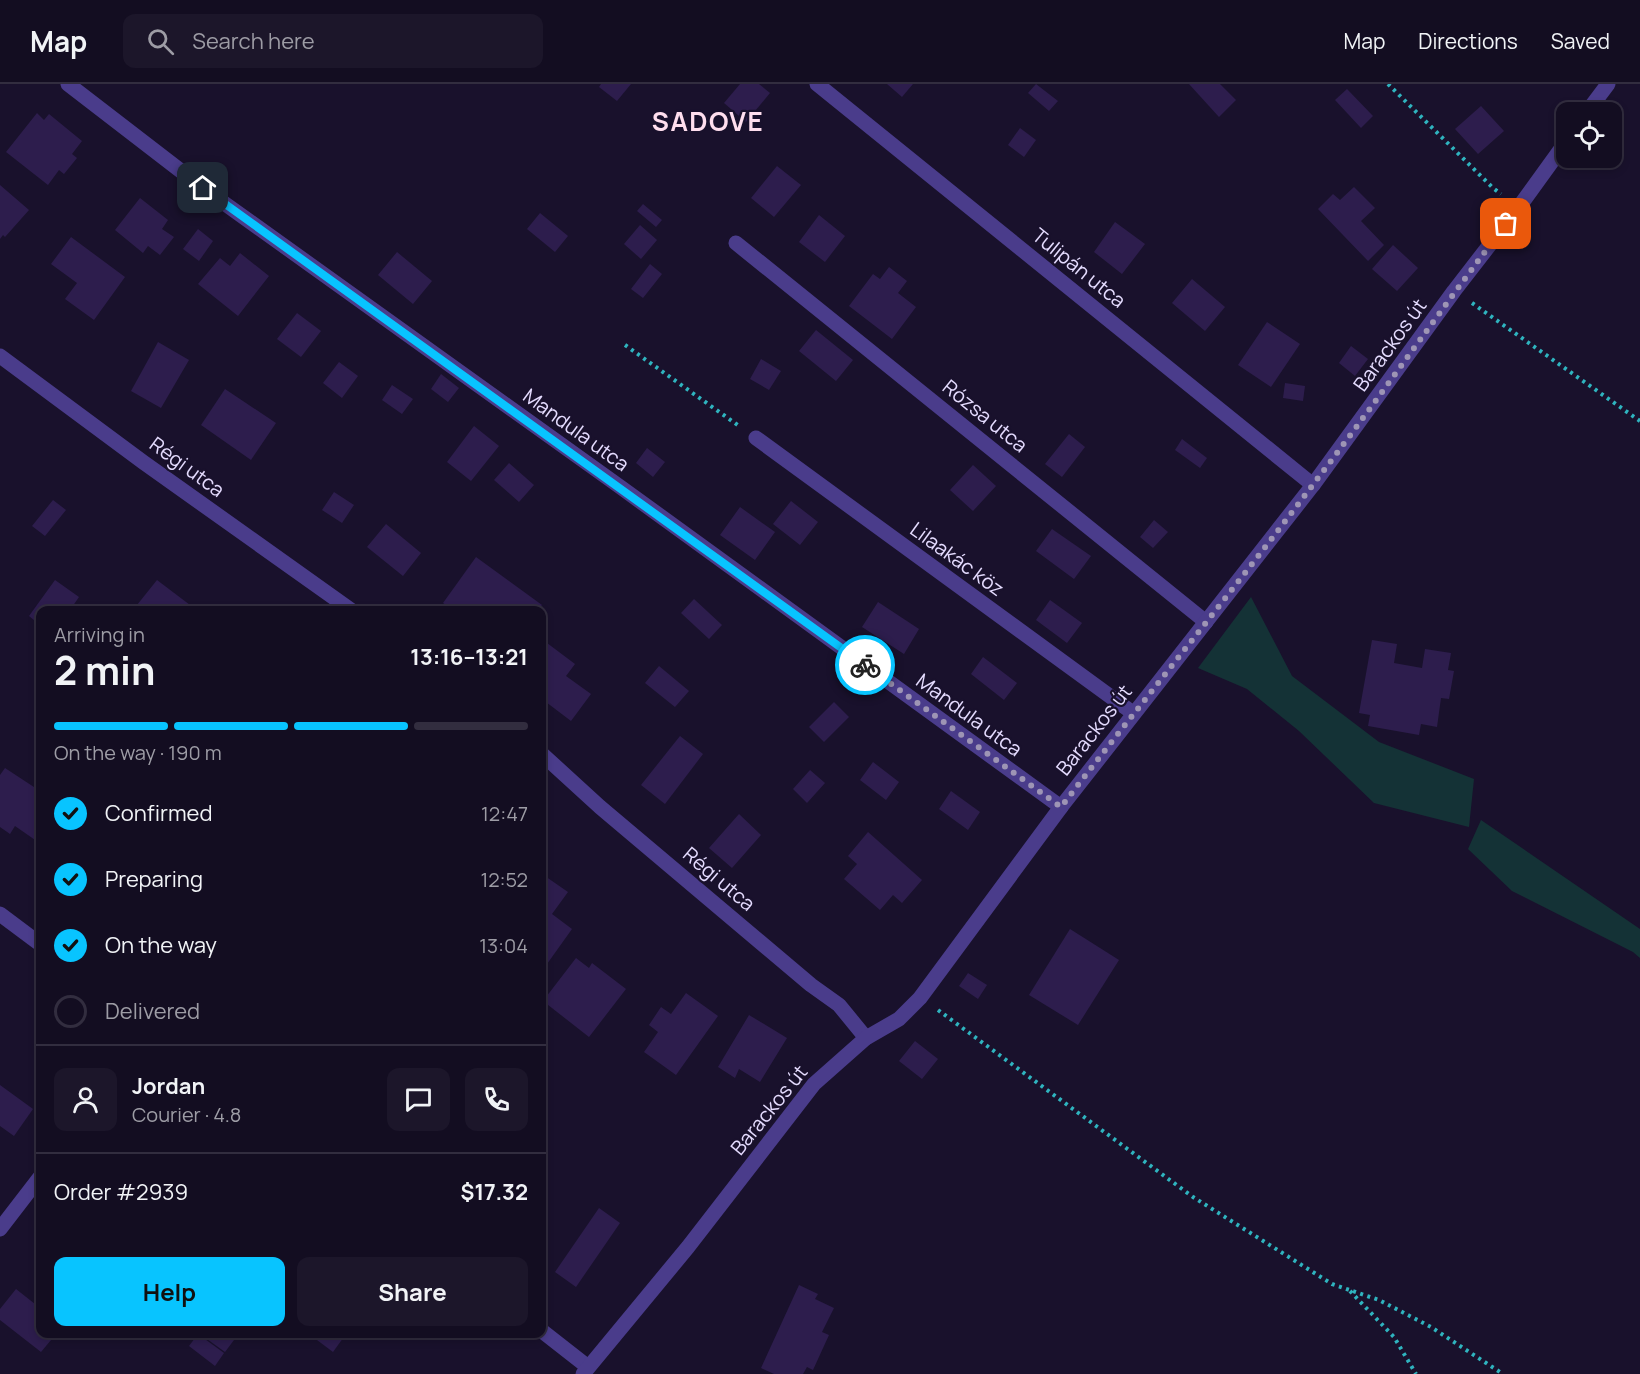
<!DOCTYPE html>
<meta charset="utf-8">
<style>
:root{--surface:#130d21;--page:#1c162a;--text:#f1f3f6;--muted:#9d9ca5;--line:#322d3f;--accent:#08c4ff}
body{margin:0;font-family:Manrope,sans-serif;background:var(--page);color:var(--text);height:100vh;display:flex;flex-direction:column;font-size:22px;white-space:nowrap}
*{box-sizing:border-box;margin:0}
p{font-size:20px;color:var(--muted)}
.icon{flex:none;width:33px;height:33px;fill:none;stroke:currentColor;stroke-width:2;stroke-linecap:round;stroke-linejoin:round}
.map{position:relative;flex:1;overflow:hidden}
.side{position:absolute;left:36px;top:522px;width:510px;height:732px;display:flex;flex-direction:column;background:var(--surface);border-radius:12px;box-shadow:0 3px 9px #0003,0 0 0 2px var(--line)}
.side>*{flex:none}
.controls{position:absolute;left:1556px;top:18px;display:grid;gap:12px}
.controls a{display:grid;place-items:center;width:66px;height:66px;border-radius:12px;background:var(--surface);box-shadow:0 3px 9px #0003,0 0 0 2px var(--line);font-size:30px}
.pin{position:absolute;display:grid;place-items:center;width:51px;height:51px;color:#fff;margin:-26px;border-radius:12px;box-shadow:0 3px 9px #0006}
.courier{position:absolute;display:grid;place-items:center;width:60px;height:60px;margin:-30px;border:4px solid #08c4ff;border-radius:50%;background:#fff;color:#222;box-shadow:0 2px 8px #0007}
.head em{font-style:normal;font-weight:700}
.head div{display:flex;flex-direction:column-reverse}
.head{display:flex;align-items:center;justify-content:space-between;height:102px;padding:0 18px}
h1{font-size:39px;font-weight:700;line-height:45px}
.bar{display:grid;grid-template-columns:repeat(4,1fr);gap:9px 6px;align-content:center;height:72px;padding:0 18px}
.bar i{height:8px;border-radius:4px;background:var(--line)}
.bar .on{background:var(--accent)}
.bar p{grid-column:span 4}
.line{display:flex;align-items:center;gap:15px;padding:0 18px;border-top:2px solid var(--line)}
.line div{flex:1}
.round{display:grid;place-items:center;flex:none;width:63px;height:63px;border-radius:12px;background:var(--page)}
ol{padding:0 18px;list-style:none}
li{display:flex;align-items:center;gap:18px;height:66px}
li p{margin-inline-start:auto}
li .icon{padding:6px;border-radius:50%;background:var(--accent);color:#111;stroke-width:4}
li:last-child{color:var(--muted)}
li i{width:33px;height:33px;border:3px solid var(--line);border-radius:50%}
.primary-button{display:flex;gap:12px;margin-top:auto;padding:12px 18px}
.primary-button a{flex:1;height:69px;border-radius:12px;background:var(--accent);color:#111;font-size:24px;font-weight:700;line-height:69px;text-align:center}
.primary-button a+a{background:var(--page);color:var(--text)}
header{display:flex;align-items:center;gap:36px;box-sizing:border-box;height:84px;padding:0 30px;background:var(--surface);border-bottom:2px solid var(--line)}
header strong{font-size:28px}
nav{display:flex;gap:33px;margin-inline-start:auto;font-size:21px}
.search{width:420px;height:54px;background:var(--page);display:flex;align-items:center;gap:15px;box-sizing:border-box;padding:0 21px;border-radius:12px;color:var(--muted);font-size:22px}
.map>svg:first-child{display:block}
.green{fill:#143236}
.building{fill:#2d1d4d}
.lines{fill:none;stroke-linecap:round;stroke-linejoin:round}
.path{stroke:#2fb4bf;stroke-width:4;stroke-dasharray:3 4.5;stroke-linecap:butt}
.minor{stroke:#4a3c8b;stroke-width:15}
.done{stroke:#9e95b5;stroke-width:6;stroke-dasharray:0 10.8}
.route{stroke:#08c4ff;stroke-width:8}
.labels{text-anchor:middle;stroke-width:4.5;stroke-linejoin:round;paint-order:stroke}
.street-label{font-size:20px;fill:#e5dcff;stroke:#19112c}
.district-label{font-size:26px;font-weight:bold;letter-spacing:1.5px;fill:#ffdeee;stroke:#19112c}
</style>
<header>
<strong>Map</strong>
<div class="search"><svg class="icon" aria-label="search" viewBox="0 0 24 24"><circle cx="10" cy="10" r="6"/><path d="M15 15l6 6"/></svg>Search here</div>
<nav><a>Map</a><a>Directions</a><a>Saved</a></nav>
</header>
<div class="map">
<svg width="1640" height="1290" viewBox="0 0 1640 1290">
<rect width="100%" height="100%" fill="#19112c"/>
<g class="green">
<polygon points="1251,513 1292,592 1379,658 1474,695 1469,743 1374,719 1299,647 1247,605 1198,584"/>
<polygon points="1481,736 1640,845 1640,874 1633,868 1512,807 1468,765"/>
</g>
<g class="building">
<polygon points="601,0 631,0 617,17 599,3"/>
<polygon points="740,0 759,0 770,9 746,38 724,19"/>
<polygon points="887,0 913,0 902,13"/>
<polygon points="1036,0 1058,17 1049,27 1028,9"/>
<polygon points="1189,0 1220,0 1236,16 1219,33"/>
<polygon points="1347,5 1373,32 1361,44 1335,16"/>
<polygon points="1481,22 1504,47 1478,70 1455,45"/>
<polygon points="37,29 44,36 49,30 82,57 72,70 77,74 64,90 59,86 48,101 6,68"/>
<polygon points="1020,44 1036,56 1024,73 1008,61"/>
<polygon points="777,82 801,101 774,133 751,114"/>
<polygon points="0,101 29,126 5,153 3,151 0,155"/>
<polygon points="1354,103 1375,124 1361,137 1384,161 1368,177 1318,125 1333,110 1340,116"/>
<polygon points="140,114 168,136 162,145 174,153 160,171 148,162 143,169 115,146"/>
<polygon points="643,120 662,136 656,143 637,127"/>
<polygon points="540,129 568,152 555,168 527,145"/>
<polygon points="819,131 845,152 825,178 799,158"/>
<polygon points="1115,138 1145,160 1122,190 1094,168"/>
<polygon points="640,141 657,156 641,175 624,160"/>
<polygon points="198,145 213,157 199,177 183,165"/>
<polygon points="71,153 125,193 94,236 65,215 77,199 51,180"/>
<polygon points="1393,161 1418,184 1397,207 1372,185"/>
<polygon points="397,168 432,197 413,220 378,191"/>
<polygon points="240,169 269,192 238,232 198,200 220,174 230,182"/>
<polygon points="650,180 662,190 643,214 631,205"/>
<polygon points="889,183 907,197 898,209 916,223 892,255 849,222 873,190 880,195"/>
<polygon points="1192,195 1225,223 1205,247 1172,219"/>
<polygon points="297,229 321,247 301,273 277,255"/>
<polygon points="1267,238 1300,260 1271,303 1238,281"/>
<polygon points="816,246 853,276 836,297 799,267"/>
<polygon points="158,258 189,276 161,324 131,307"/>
<polygon points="1351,262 1368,275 1355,292 1339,279"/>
<polygon points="761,275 781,287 769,306 750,295"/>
<polygon points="339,278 358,292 342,314 323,299"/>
<polygon points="441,290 459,304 448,318 431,305"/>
<polygon points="1285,299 1305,302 1303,317 1283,314"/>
<polygon points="392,301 413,315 402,330 382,316"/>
<polygon points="225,305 276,339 251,376 201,341"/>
<polygon points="474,342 499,362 471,397 447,378"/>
<polygon points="1069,350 1085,363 1062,393 1045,380"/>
<polygon points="1182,355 1207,374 1200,384 1175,366"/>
<polygon points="647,364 665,378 653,393 636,379"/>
<polygon points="509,379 534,401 519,418 494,396"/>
<polygon points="973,381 996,402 973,427 950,406"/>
<polygon points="334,408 354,421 342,439 322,426"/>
<polygon points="53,416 66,426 45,452 32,442"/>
<polygon points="791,417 818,438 800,461 773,440"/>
<polygon points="740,423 775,448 755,476 720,451"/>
<polygon points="1154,436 1168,448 1153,464 1140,453"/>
<polygon points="386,440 421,469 403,492 367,463"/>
<polygon points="1052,445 1091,472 1074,495 1036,467"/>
<polygon points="476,473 542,521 538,526 453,526 443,519"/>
<polygon points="55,496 79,513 70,526 40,526 40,541 29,532"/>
<polygon points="157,496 190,521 185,526 133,526"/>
<polygon points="694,515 722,541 709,555 681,529"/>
<polygon points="1050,516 1082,539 1067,559 1036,536"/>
<polygon points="878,518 919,545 904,570 862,543"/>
<polygon points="1372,556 1397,560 1394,579 1422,584 1425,565 1451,569 1448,586 1454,587 1449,615 1441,614 1437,643 1421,640 1419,651 1368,642 1370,631 1359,629"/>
<polygon points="547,559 575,580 566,592 591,610 571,637 542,615 542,566"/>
<polygon points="983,573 1017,599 1004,616 971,590"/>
<polygon points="659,582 689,607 675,623 645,599"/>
<polygon points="834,618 849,633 824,658 809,643"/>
<polygon points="680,652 703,670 665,720 641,701"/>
<polygon points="873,678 899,698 886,716 860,696"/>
<polygon points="5,684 40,707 40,754 38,758 15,742 10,750 0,743 0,691"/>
<polygon points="810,686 825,699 807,719 793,705"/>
<polygon points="951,707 980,728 968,746 939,725"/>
<polygon points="739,730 761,751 732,784 709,764"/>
<polygon points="868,748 922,796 902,819 893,811 880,826 844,795 857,780 848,772"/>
<polygon points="542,790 568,808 552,830 572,845 542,887"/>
<polygon points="1070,845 1119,876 1078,941 1029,911"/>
<polygon points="576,874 589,884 592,879 626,905 589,953 543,917"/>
<polygon points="968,889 987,901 978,915 959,902"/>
<polygon points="686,909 718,932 676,991 644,968 658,948 649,941 661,923 671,930"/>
<polygon points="749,931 787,954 760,998 739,985 735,994 718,983"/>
<polygon points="915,957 938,975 922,995 899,977"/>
<polygon points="0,1001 33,1025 14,1052 0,1042"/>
<polygon points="599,1124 620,1139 576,1203 555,1188"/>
<polygon points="799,1201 818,1210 815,1215 834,1224 822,1248 829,1251 813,1286 807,1283 803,1290 774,1290 761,1284"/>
<polygon points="16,1205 40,1224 40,1250 56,1250 41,1268 0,1236 0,1225"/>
<polygon points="198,1250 224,1269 215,1282 189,1262"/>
<polygon points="200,1250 226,1250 234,1256 225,1268"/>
<polygon points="309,1250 346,1250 333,1268"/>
</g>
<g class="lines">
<g class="path">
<polyline points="1388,0 1493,104 1501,110"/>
<polyline points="1472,219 1640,337"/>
<polyline points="625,261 739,342"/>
<polyline points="938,926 1193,1113 1332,1200 1379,1216 1431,1243 1503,1290"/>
<polyline points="1350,1207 1394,1253 1416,1290"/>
</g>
<g class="minor">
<polyline points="68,0 203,104 619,402 1061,723"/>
<polyline points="817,0 1313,401"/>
<polyline points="1587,28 1608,0"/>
<polyline points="736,159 1206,538"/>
<polyline points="0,272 143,378 351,526"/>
<polyline points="756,354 1133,629"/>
<polyline points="542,670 600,723 811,901 839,921 866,954"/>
<polyline points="0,830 40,860"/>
<polyline points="0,1145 40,1093"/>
<polyline points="542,1247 588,1283"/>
<polyline points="583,1290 688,1163 814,1000 866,954 899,935 920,914 1061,723 1313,401 1454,207 1519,123 1566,58"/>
</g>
</g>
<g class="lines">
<path class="done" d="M865 581 1061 723C1145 614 1232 508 1315 398 1380 313 1441 225 1506 140"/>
<polyline class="route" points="203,104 865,581"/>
</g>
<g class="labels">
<g class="street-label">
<text transform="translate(1079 184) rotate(39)" y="7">Tulipán utca</text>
<text transform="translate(1390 261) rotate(-54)" y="7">Barackos út</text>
<text transform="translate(985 332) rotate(39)" y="7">Rózsa utca</text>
<text transform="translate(576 346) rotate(36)" y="7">Mandula utca</text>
<text transform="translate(187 383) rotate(36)" y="7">Régi utca</text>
<text transform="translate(957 475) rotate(36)" y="7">Lilaakác köz</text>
<text transform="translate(969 631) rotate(36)" y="7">Mandula utca</text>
<text transform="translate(1094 646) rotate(-52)" y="7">Barackos út</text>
<text transform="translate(719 795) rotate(40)" y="7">Régi utca</text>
<text transform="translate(769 1026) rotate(-51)" y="7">Barackos út</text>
</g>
<g class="district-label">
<text x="708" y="47">SADOVE</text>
</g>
</g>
</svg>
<div class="controls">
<a><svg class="icon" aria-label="locate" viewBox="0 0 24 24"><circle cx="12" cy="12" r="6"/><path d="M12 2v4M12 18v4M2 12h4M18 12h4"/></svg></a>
</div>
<div class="pin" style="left:1506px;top:140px;background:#ea580c"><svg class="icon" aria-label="bag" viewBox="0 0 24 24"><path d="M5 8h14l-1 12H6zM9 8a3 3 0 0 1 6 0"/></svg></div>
<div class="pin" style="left:203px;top:104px;background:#1f2937"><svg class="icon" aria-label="home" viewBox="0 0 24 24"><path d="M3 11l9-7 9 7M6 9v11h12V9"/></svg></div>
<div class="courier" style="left:865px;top:581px"><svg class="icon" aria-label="bike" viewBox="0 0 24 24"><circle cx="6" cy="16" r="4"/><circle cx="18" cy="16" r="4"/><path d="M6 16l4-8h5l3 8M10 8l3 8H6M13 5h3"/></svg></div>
<section class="side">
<div class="head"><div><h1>2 min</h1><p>Arriving in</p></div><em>13:16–13:21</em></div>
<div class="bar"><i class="on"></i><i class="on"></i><i class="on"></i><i></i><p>On the way · 190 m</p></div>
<ol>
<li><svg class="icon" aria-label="check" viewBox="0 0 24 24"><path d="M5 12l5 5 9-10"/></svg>Confirmed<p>12:47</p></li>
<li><svg class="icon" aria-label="check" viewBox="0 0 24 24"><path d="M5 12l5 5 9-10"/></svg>Preparing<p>12:52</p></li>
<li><svg class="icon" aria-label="check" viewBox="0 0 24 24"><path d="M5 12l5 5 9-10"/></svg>On the way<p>13:04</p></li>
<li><i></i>Delivered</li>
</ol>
<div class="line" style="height:108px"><a class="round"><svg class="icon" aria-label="person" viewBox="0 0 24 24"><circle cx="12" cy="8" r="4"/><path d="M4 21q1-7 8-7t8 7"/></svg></a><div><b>Jordan</b><p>Courier · 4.8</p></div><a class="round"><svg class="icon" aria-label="chat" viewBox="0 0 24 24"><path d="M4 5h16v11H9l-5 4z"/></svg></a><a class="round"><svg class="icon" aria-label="phone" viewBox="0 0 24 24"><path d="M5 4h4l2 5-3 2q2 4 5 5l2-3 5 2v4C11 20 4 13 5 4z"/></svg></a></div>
<div class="line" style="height:78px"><div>Order #2939</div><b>$17.32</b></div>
<div class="primary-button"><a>Help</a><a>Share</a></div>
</section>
</div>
